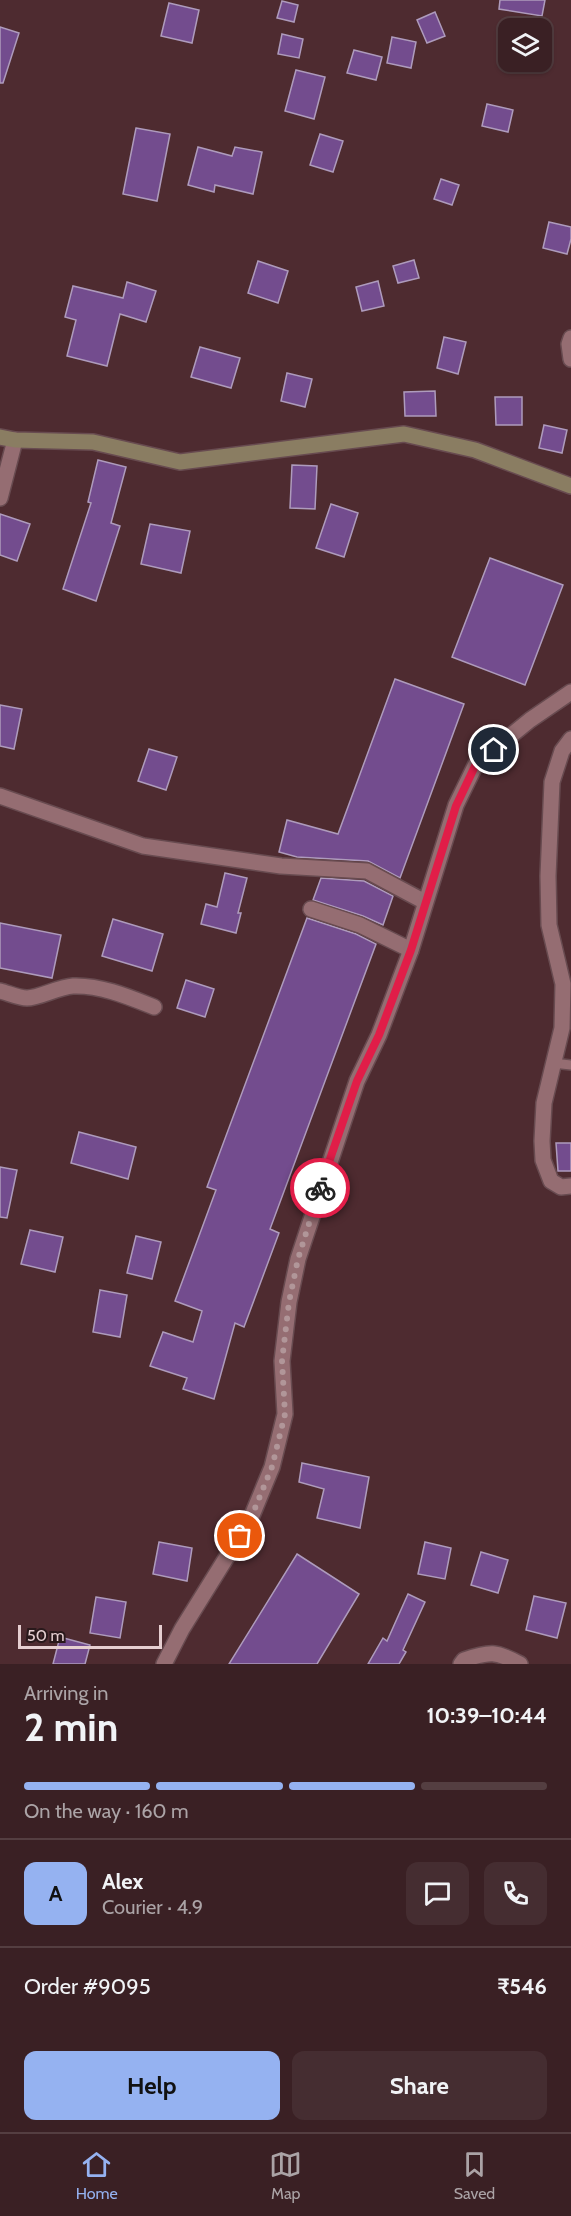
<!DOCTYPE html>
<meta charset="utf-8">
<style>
:root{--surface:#3a2024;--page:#452d31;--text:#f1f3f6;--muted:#aba3a6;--line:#543e41;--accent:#95b2f1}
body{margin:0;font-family:Cabin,sans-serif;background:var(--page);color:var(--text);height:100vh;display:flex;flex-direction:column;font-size:22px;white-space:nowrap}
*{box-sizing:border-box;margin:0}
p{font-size:20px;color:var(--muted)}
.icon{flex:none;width:33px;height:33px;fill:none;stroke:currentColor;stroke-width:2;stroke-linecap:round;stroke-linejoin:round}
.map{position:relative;height:1664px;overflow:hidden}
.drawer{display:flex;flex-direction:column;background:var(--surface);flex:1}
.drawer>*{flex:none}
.controls{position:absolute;left:498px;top:18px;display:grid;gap:12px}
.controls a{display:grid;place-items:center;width:54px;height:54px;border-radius:12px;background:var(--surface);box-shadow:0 2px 4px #0004,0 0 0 2px var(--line);font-size:30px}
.scale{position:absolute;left:18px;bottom:15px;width:144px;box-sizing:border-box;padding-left:6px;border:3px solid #e6cfd1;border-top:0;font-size:16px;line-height:21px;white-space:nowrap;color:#e6cfd1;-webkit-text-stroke:4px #29191b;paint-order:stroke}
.pin{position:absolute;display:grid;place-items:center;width:51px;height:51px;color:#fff;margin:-26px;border:3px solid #fff;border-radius:50%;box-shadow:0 2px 6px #0007}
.courier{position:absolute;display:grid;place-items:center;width:60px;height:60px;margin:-30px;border:4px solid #e11d48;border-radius:50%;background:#fff;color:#222;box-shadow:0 2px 8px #0007}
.overview em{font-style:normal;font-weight:700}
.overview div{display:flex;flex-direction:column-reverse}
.overview{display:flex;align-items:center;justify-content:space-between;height:102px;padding:0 24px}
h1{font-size:39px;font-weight:700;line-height:45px}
.bar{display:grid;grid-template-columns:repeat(4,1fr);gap:9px 6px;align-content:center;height:72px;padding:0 24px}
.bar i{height:8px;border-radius:4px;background:var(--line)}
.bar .selected{background:var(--accent)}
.bar p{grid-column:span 4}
.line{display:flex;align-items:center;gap:15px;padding:0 24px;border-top:2px solid var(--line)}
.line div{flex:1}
.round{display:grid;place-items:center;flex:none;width:63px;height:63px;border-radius:12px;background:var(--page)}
.button{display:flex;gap:12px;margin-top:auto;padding:12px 24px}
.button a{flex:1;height:69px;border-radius:12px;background:var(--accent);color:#111;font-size:24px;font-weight:700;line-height:69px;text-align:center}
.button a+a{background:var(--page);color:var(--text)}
.menu{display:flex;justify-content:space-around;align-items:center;height:84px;border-top:2px solid var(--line);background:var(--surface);font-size:16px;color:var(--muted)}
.menu a{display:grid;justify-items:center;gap:3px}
.menu .selected{color:var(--accent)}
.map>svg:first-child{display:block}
.building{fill:#734c8e;stroke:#ae9bbc;stroke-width:1.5}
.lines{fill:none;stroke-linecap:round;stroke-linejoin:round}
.service-casing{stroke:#684b50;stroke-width:12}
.minor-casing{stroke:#684b50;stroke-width:18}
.secondary-casing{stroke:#684b50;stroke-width:18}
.service{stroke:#956d72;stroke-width:9}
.minor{stroke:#956d72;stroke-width:15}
.secondary{stroke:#8a7d62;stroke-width:15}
.done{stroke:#b19699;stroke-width:6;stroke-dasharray:0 10.8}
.route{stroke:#e11d48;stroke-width:8}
</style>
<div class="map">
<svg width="571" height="1664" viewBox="0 0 571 1664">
<rect width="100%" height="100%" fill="#4e2b30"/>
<g class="building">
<polygon points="500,0 545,0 542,16 499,9"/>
<polygon points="282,1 298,5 294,22 277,18"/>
<polygon points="169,3 199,10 192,43 161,36"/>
<polygon points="435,12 445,36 427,43 417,20"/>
<polygon points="0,27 19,33 3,83 0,83"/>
<polygon points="282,34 303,39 299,58 278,54"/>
<polygon points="392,37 416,42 411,68 387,63"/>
<polygon points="354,50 382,57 376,80 347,73"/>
<polygon points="296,70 325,77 314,119 285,111"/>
<polygon points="487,104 513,110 508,132 482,126"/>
<polygon points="136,128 170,134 157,201 123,194"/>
<polygon points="320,134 343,141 333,172 310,165"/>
<polygon points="198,147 232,156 235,147 262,152 253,194 215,185 214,192 188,185"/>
<polygon points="441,179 459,185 452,205 434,199"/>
<polygon points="549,222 571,227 571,239 567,254 543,248"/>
<polygon points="414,260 419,278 398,283 393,266"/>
<polygon points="258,261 288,271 278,303 248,293"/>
<polygon points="378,281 384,306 362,311 356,287"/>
<polygon points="127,282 156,291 146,322 120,314 107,366 67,356 76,320 65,317 73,286 123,298"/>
<polygon points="444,337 466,342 458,374 437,368"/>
<polygon points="200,347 240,358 231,388 191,377"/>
<polygon points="287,373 312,379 305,407 281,401"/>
<polygon points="435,391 436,416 405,416 404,392"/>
<polygon points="495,397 522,397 522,425 496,425"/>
<polygon points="544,425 567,430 562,453 539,448"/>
<polygon points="98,460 126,467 111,523 120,526 96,601 63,589 91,503 88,502"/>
<polygon points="292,465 317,466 315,509 290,508"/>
<polygon points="331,504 358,513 344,557 316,548"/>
<polygon points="0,514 30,524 17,561 0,555"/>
<polygon points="150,524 190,531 181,573 141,564"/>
<polygon points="490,558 563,585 525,685 452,657"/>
<polygon points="395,679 464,704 400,878 368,861 297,857 279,852 287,820 338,834"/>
<polygon points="0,705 22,709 14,749 0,746"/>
<polygon points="149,749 177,757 166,790 138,781"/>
<polygon points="225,873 247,878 238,913 241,913 236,933 201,924 206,904 217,907"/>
<polygon points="321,878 364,881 393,896 383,925 363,916 313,900"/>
<polygon points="307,918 356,934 376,944 270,1229 279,1233 244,1327 235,1323 214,1399 183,1389 187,1378 150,1366 163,1332 193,1342 202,1311 175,1301 216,1190 207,1187"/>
<polygon points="113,919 163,934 152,971 102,956"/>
<polygon points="0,923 61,935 52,978 0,968"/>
<polygon points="186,980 214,989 205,1017 177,1008"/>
<polygon points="79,1132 136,1147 128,1179 71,1163"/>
<polygon points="556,1143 571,1143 571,1171 558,1171"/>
<polygon points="0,1167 17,1170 7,1218 0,1217"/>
<polygon points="30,1230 63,1237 55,1272 21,1264"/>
<polygon points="136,1236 161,1242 152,1279 127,1273"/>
<polygon points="100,1290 127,1295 120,1337 93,1332"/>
<polygon points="302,1463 369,1477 360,1528 317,1518 324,1489 299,1482"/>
<polygon points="159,1542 192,1548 187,1581 153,1574"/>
<polygon points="425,1542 451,1548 445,1579 418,1574"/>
<polygon points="481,1552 508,1560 498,1593 471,1585"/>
<polygon points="297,1554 359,1594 317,1664 229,1664"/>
<polygon points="408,1594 425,1602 403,1650 406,1652 399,1664 368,1664 383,1638 387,1641"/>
<polygon points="534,1596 566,1603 557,1638 526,1630"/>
<polygon points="96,1597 126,1602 120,1638 90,1633"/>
<polygon points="60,1637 90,1645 85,1664 53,1664"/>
</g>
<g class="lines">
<defs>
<polyline id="service" points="553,1063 571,1065"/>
<g id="minor">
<polyline points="571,338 569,344 571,359"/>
<polyline points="0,498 15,440"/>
<polyline points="571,739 562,751 552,782 548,876 549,925 563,984 562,1028 544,1103 542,1141 543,1160 551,1181 561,1187 571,1186"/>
<polyline points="0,796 143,846 281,866 367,871 425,902"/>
<polyline points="311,909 360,925 411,950"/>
<path d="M0 991C8 993 19 998 27 998 39 998 58 987 73 986 101 985 129 997 154 1007"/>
<polyline points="164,1664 182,1629 251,1518 272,1467 285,1414 282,1361 289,1302 298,1259 357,1081 379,1035 411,950 456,805 476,764 530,720 571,692"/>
<path d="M461 1664 464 1660C490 1651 496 1651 520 1664"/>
</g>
<polyline id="secondary" points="0,437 15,440 93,442 180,462 404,434 475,450 571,486"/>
</defs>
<use href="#service" class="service-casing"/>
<use href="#minor" class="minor-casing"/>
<use href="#secondary" class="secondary-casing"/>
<use href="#service" class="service"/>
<use href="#minor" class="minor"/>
<use href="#secondary" class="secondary"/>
</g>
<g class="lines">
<polyline class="done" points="240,1536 251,1518 272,1467 285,1414 282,1361 289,1302 298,1259 320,1188"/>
<polyline class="route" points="320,1188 357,1081 379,1035 411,950 456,806 476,764 494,750"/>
</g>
</svg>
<div class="controls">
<a><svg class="icon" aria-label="layers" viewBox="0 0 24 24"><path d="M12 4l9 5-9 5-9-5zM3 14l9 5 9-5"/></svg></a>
</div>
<div class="scale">50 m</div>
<div class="pin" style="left:240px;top:1536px;background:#ea580c"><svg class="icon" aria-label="bag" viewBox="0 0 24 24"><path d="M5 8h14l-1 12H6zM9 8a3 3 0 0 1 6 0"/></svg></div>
<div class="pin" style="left:494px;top:750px;background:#1f2937"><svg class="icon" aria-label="home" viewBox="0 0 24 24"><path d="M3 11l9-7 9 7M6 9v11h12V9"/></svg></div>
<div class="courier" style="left:320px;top:1188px"><svg class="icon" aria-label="bike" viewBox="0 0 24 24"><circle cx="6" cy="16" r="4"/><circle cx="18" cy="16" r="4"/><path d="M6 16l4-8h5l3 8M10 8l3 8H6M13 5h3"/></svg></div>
</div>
<section class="drawer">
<div class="overview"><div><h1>2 min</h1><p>Arriving in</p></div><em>10:39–10:44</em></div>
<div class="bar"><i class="selected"></i><i class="selected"></i><i class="selected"></i><i></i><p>On the way · 160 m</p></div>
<div class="line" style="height:108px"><b class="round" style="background:var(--accent);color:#111">A</b><div><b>Alex</b><p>Courier · 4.9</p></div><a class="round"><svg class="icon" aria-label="chat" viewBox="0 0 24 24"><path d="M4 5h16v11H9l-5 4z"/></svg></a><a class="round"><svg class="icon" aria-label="phone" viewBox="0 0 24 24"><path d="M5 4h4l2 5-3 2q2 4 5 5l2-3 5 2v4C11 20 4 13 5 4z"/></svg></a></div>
<div class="line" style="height:78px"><div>Order #9095</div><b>₹546</b></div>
<div class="button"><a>Help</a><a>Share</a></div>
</section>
<nav class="menu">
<a class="selected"><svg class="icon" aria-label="home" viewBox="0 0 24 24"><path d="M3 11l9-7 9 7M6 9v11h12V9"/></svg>Home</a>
<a><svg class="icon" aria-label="map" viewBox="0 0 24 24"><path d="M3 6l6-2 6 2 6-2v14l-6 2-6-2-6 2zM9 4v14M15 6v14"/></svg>Map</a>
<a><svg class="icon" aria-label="saved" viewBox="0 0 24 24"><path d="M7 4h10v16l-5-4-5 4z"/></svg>Saved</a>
</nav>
